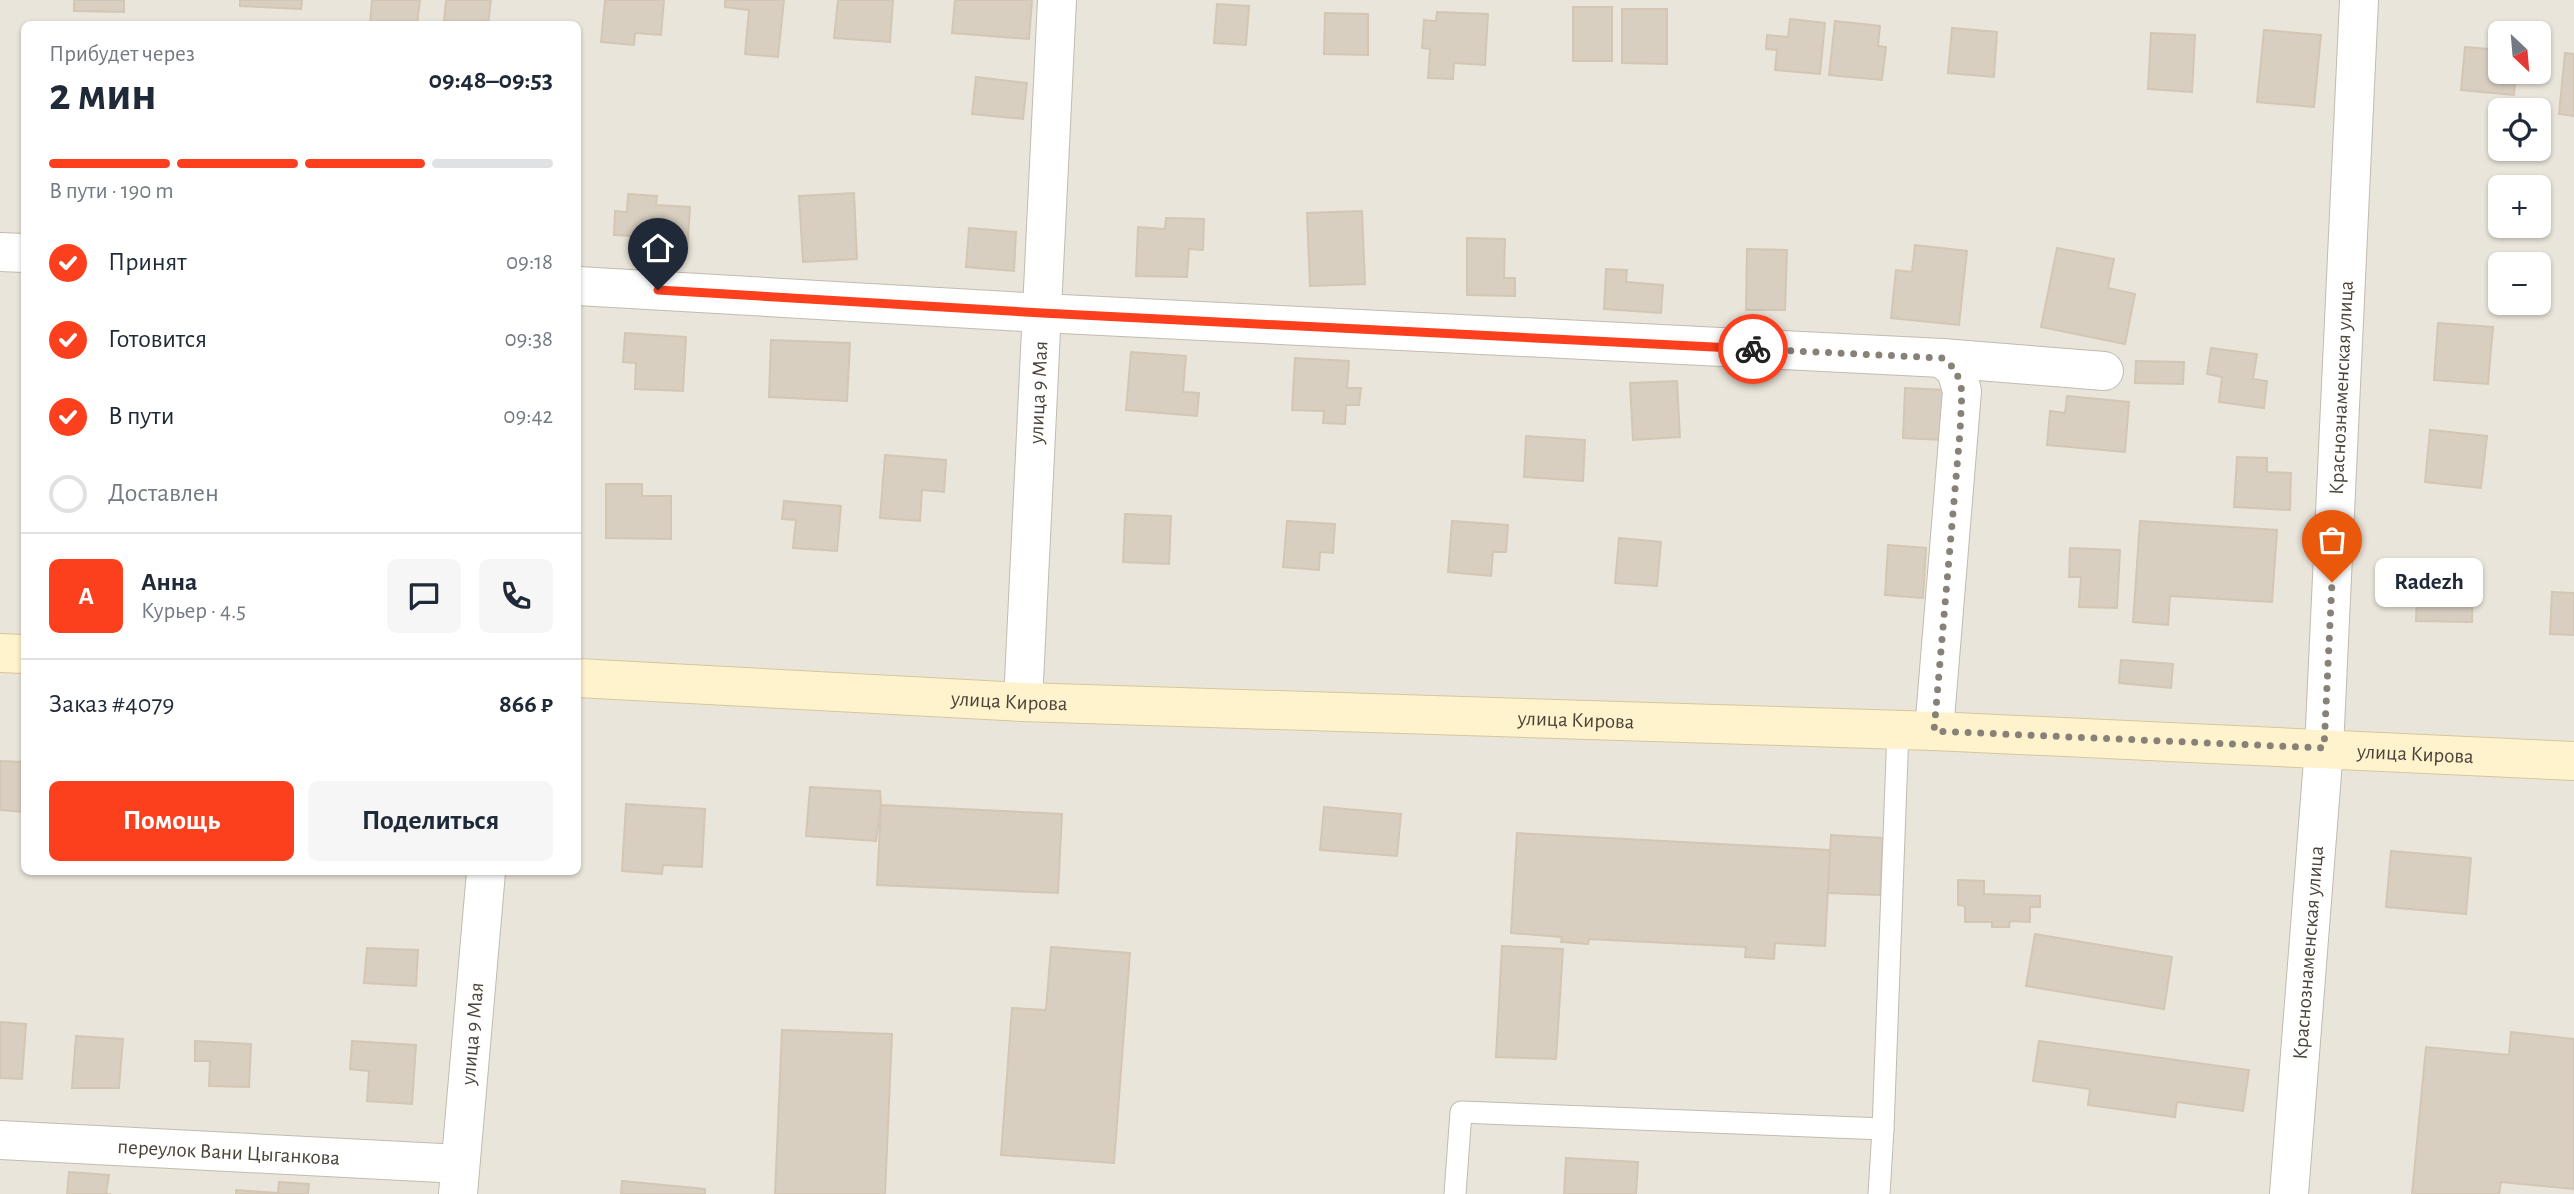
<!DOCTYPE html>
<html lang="ru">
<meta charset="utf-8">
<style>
:root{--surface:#fff;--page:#f6f6f7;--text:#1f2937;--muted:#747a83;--line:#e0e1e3;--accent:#fc3f1d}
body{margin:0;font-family:"Alegreya Sans",sans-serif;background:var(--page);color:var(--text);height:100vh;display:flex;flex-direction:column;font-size:26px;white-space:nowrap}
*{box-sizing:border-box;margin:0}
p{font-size:23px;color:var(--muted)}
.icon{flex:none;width:38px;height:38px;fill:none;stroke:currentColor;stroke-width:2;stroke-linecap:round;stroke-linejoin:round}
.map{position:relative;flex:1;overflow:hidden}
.details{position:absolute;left:21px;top:21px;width:560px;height:854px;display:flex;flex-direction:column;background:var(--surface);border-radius:10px;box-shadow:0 2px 5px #0004}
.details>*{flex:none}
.needle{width:46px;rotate:154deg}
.controls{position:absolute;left:2488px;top:21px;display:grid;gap:14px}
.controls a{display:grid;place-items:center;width:63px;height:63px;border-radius:10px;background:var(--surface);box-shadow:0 2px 5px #0004;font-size:35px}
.pin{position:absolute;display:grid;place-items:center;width:60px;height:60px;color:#fff;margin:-72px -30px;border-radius:50% 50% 50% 0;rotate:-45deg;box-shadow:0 0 7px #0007}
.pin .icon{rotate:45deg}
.courier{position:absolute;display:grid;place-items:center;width:70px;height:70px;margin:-35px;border:5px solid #fc3f1d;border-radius:50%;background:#fff;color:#222;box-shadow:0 2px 9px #0007}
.bubble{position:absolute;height:49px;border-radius:10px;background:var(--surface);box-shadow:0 2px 5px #0004;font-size:23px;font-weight:700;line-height:49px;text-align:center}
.overview em{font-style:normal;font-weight:700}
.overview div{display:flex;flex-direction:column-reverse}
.overview{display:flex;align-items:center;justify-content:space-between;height:119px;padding:0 28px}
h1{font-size:46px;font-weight:700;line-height:52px}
.bar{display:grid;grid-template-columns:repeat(4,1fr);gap:10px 7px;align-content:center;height:84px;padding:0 28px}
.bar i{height:9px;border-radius:5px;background:var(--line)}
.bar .selected{background:var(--accent)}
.bar p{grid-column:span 4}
.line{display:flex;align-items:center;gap:18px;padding:0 28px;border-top:2px solid var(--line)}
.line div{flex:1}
.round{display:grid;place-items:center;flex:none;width:74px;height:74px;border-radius:10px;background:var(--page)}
ol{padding:0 28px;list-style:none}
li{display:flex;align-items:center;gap:21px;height:77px}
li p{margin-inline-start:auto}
li .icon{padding:7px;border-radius:50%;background:var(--accent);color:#fff;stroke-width:4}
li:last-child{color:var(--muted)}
li i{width:38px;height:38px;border:4px solid var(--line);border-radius:50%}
.cta{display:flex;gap:14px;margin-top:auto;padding:14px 28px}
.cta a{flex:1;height:80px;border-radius:10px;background:var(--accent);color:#fff;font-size:28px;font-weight:700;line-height:80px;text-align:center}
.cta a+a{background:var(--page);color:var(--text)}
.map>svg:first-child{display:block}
.residential{fill:#eae5da;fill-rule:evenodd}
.building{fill:#d8cfc1;stroke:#d3c7b4;stroke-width:2}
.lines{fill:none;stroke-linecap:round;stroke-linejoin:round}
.lane-casing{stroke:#c2bbae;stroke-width:23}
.street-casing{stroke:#c2bbae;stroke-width:40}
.secondary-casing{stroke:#d6c79b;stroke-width:40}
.lane{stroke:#fff;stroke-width:21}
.street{stroke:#fff;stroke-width:38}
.secondary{stroke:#fff3cd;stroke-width:38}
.done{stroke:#878178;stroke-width:7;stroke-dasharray:0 12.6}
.route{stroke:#fc3f1d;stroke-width:9}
.labels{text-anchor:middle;stroke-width:5;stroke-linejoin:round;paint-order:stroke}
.street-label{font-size:21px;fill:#4b4439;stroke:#fff}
</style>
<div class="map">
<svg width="2574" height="1194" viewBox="0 0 2574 1194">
<rect width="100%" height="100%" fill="#f6f3ec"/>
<path class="residential" d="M0 0H2574V1194H0ZM24 24H578V872H24ZM2501 33H2539V72H2501ZM2501 110H2539V149H2501ZM2501 187H2539V226H2501ZM2501 264H2539V303H2501Z"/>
<g class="building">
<polygon points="74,0 124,0 124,12 74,11"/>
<polygon points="240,0 302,0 301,9 240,6"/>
<polygon points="372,0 420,0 417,24 370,24"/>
<polygon points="446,0 491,0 488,24 444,21"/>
<polygon points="605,0 664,0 661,35 635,33 634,45 601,42"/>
<polygon points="725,0 784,0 778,57 745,54 749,10 725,7"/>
<polygon points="838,0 893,0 890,42 834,38"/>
<polygon points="955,0 1032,0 1029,39 952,33"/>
<polygon points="1217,4 1249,6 1246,45 1214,43"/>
<rect x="1573" y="7" width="39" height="54"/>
<polygon points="1622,9 1667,9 1667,64 1622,63"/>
<polygon points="1437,12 1488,14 1485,65 1454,63 1453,79 1428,78 1430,49 1422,48 1424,20 1436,21"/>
<polygon points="1325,13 1368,14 1368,55 1324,54"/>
<polygon points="1790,19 1825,23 1820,74 1775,70 1777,50 1766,49 1767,35 1788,37"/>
<polygon points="1835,21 1880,26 1878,46 1886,47 1882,80 1829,75"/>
<polygon points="1952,28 1997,32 1994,77 1948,73"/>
<polygon points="2264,30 2321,35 2314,107 2257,102"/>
<polygon points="2151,33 2195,35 2192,92 2148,89"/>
<polygon points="2465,47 2501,50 2501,72 2516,72 2514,95 2461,90"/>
<polygon points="2565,53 2574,54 2574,116 2559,114"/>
<polygon points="976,77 1027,83 1023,119 972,114"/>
<polygon points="854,193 857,259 803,262 799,196"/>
<polygon points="628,194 657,196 656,205 690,207 687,254 631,251 632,236 614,235 615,211 627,212"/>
<polygon points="1362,211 1365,284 1310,286 1307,213"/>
<polygon points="1166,218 1204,219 1203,250 1189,249 1187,277 1136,276 1138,227 1165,229"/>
<polygon points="969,228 1016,232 1014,271 966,267"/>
<polygon points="1467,238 1505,239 1504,278 1515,278 1515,296 1467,295"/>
<polygon points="1915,245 1967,251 1959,325 1891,318 1896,270 1912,272"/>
<polygon points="2057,248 2114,259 2108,288 2135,294 2125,344 2041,327"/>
<polygon points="1747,249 1787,250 1785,310 1746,310"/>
<polygon points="1606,269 1627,270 1626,282 1663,285 1661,313 1604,309"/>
<polygon points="2438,323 2493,327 2488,384 2434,380"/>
<polygon points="625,333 686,337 683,391 635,389 636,363 623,362"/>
<polygon points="771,340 850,343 847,401 769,397"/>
<polygon points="2211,348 2257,354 2253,379 2267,381 2264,408 2219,402 2222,377 2207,374"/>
<polygon points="1131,352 1186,356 1183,392 1199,393 1197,416 1126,410"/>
<polygon points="1295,358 1349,361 1347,388 1361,388 1359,405 1346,405 1345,424 1323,423 1324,411 1292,410"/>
<polygon points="2136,361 2184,362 2183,384 2135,383"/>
<polygon points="1677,381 1680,437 1633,440 1630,383"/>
<polygon points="1905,388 1946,390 1943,440 1903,438"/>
<polygon points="2067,396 2129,402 2125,452 2047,445 2050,411 2065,413"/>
<polygon points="2430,430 2487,436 2481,488 2425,482"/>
<polygon points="1526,436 1585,440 1583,481 1524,477"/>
<polygon points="885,455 946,460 944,492 922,490 920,521 880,518"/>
<polygon points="2237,457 2267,458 2267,472 2291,473 2290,510 2234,507"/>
<polygon points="606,484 642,484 642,496 671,496 671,539 606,538"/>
<polygon points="784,501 841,506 837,551 793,548 796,520 782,519"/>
<polygon points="1125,514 1171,516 1169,564 1123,562"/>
<polygon points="1287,521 1335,524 1333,553 1320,552 1319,570 1283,567"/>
<polygon points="1452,521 1508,525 1506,552 1493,552 1491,576 1448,572"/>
<polygon points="2140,521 2277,530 2272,602 2170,596 2168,625 2133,622"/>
<polygon points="1619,538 1661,542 1657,586 1615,583"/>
<polygon points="1888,545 1926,548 1923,598 1885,595"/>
<polygon points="2070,548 2120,550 2117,608 2079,607 2081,577 2069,577"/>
<polygon points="2418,571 2473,572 2472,622 2416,621"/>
<polygon points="2552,592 2574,593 2574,635 2550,634"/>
<polygon points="2121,660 2173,664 2171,688 2119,683"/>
<polygon points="0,761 24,762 24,812 0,810"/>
<polygon points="810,787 880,791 881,805 876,841 806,836"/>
<polygon points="626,804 705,809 702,867 663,865 662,874 622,871"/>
<polygon points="881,805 1062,814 1058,893 877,885"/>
<polygon points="1324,807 1401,814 1397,856 1320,850"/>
<polygon points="1517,833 1830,850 1825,946 1775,943 1774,959 1745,957 1746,947 1589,939 1588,944 1561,942 1562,937 1511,933"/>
<polygon points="1831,835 1883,838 1880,895 1828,893"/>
<polygon points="2391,851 2471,858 2466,914 2386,907"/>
<polygon points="1958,880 1984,881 1984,894 2040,896 2040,907 2030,907 2030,922 2010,921 2009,927 1992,927 1992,922 1965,922 1965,906 1958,905"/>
<polygon points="2035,934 2172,957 2164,1009 2026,986"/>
<polygon points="1502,946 1563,949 1556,1059 1496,1057"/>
<polygon points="1051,947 1130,953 1114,1163 1001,1155 1012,1008 1046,1010"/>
<polygon points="367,948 418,950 416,986 364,983"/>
<polygon points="0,1022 26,1024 22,1079 0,1078"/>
<polygon points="782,1030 892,1034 885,1194 775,1194"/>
<polygon points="2511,1032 2574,1039 2574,1189 2501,1182 2499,1194 2412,1194 2426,1047 2509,1055"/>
<polygon points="76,1036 123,1039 119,1088 72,1088"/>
<polygon points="195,1041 251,1044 249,1087 209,1086 210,1061 195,1061"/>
<polygon points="352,1041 416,1045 412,1104 367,1101 369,1071 350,1069"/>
<polygon points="2039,1041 2249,1070 2243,1111 2177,1102 2175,1117 2088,1105 2090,1089 2033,1081"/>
<polygon points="1566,1158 1638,1162 1636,1194 1564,1194"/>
<polygon points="69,1172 109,1175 106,1194 111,1194 67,1194"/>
<polygon points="622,1181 705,1189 705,1194 621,1194"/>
<polygon points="279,1182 309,1184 308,1194 236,1194 236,1190 278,1193"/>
</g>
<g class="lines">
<defs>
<g id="lane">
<polyline points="1455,1194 1461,1112 1883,1129 1898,730"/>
<polyline points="1879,1194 1883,1129"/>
</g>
<g id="street">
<polyline points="0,252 24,253"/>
<polyline points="578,286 1042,313 1942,358 2104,371"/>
<path id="s1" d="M1023 702 1057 0"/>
<polyline points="1934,731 1962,391 1956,370 1942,358"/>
<path id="s2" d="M0 1140 460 1164"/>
<path id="s3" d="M458 1194 486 872"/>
<path id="s4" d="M2289 1194 2324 748 2359 0"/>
</g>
<g id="secondary">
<polyline points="0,653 24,654"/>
<path id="s5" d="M578 678 1023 702 1934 731 2574 761"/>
</g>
</defs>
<use href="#lane" class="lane-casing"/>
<use href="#street" class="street-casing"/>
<use href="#secondary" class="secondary-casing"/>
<use href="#lane" class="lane"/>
<use href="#street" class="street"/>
<use href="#secondary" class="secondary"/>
</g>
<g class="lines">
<polyline class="done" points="1753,349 1942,358 1956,370 1962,391 1960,432 1934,731 2324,748 2332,582"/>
<polyline class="route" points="658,290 1042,313 1753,349"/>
</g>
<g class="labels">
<g class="street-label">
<text dy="7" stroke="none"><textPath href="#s4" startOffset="808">Краснознаменская улица</textPath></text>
<text dy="7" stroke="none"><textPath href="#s1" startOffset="310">улица 9 Мая</textPath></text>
<text dy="7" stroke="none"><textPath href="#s5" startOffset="432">улица Кирова</textPath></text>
<text dy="7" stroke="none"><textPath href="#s5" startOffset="999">улица Кирова</textPath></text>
<text dy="7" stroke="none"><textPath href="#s5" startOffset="1839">улица Кирова</textPath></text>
<text dy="7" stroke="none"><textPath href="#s4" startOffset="242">Краснознаменская улица</textPath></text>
<text dy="7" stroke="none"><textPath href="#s3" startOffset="161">улица 9 Мая</textPath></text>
<text dy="7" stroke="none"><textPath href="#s2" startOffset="229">переулок Вани Цыганкова</textPath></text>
</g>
</g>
</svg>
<div class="controls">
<a><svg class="needle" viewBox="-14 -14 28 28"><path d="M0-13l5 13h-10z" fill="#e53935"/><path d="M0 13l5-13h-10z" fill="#747a83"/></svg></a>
<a><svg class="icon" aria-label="locate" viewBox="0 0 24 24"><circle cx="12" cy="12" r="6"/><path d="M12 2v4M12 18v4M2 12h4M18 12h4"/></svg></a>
<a>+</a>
<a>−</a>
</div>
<div class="pin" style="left:2332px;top:582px;background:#ea580c"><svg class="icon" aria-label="bag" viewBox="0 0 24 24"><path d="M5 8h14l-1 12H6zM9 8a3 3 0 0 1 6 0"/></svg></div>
<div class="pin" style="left:658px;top:290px;background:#1f2937"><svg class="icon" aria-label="home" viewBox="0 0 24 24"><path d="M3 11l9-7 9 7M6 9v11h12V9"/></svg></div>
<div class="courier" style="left:1753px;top:349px"><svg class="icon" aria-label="bike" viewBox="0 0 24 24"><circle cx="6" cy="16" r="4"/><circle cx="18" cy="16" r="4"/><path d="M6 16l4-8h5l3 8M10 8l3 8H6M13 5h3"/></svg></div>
<div class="bubble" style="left:2375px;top:558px;width:108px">Radezh</div>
<section class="details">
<div class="overview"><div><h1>2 мин</h1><p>Прибудет через</p></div><em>09:48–09:53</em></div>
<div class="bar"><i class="selected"></i><i class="selected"></i><i class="selected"></i><i></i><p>В пути · 190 m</p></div>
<ol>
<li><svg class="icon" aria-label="check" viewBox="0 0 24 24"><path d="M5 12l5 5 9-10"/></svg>Принят<p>09:18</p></li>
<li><svg class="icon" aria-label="check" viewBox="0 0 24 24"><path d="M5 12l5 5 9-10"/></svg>Готовится<p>09:38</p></li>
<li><svg class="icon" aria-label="check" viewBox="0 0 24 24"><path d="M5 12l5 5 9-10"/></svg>В пути<p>09:42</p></li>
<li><i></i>Доставлен</li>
</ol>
<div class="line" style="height:126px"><b class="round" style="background:var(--accent);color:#fff">А</b><div><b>Анна</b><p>Курьер · 4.5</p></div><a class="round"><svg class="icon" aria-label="chat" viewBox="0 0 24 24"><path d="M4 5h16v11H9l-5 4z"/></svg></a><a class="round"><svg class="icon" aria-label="phone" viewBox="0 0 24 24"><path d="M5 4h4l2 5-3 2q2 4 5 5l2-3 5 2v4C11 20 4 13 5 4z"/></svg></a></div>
<div class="line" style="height:91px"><div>Заказ #4079</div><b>866 ₽</b></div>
<div class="cta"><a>Помощь</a><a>Поделиться</a></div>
</section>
</div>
